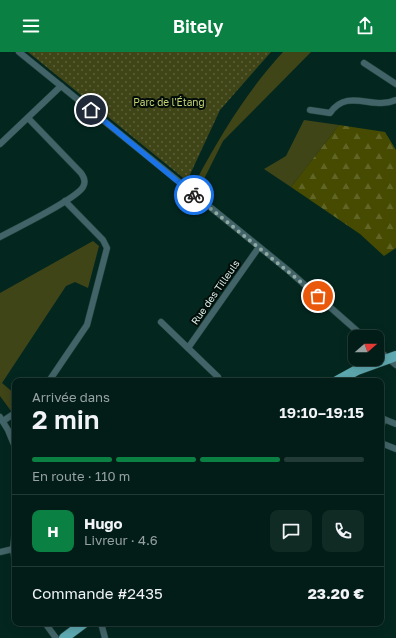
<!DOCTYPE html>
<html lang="fr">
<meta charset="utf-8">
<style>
:root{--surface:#021d17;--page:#102a24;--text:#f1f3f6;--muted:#96a2a1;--line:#233b36;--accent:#0b8043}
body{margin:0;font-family:"Golos Text",sans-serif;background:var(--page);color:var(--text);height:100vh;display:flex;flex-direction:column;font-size:15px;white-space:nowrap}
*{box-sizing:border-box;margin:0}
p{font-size:13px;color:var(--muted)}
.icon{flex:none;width:22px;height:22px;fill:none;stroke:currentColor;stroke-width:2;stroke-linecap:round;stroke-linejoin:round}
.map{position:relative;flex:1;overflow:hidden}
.sheet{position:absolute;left:12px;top:326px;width:372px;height:248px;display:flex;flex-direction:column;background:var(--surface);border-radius:8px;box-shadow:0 2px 10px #0003,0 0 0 1px var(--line)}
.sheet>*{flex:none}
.needle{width:26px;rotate:70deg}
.tools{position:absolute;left:348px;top:278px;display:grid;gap:8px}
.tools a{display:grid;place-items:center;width:36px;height:36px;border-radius:8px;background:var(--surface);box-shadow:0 2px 10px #0003,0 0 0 1px var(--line);font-size:20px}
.pin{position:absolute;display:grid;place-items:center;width:34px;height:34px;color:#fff;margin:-17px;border:2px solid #fff;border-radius:50%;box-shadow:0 1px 4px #0007}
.courier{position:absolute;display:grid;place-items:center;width:40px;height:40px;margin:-20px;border:3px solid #1a73e8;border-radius:50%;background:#fff;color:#222;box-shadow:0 1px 5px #0007}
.overview em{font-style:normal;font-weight:600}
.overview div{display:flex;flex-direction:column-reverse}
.overview{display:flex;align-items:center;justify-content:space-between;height:68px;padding:0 20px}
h1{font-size:26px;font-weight:600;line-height:30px}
.bar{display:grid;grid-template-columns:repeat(4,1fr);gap:6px 4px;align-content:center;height:48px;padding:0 20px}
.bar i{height:5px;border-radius:3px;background:var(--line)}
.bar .on{background:var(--accent)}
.bar p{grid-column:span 4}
.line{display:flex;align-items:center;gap:10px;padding:0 20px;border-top:1px solid var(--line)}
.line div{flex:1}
.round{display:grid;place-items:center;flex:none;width:42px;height:42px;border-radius:8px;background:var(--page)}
header{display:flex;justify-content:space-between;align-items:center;height:52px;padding:0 20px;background:var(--accent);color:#fff;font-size:18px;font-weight:600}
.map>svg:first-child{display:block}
.grass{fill:#404518}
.forest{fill:url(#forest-firs)}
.park{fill:url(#park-dots)}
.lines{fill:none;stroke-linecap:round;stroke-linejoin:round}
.street-casing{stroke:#21433b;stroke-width:7}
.primary-casing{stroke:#21433b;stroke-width:11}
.street{stroke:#426468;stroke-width:6}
.primary{stroke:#5ea9b1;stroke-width:10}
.done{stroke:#8fa8a2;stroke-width:4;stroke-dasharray:0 7.2}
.route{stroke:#1a73e8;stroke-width:5}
.labels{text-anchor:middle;stroke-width:4;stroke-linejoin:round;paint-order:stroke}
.park-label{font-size:10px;fill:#c6d173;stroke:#020d09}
.street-label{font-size:10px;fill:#dbeee8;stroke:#020d09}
</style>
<header><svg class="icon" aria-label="menu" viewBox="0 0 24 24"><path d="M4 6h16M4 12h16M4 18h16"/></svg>Bitely<svg class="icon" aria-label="share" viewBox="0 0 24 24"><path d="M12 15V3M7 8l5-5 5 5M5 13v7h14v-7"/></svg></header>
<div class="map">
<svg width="396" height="586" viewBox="0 0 396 586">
<defs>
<pattern id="forest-firs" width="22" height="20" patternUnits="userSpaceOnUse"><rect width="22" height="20" fill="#464b01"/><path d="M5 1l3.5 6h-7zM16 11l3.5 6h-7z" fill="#606526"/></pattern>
<pattern id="park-dots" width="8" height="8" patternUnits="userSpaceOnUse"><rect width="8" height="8" fill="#404518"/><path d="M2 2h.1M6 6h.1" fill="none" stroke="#5b603a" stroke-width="1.8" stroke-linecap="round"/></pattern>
</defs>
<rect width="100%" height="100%" fill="#03271f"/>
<g class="grass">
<path d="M283 0H311L223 89 199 137 194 134 197 127C221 82 248 38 283 0Z"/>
<polygon points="304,68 339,73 291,135 264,117 286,104"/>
<polygon points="93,189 99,194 88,236 75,230 66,234 2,331 15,342 15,356 11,359 0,344 0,241"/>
</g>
<polygon class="forest" points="339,73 385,80 396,98 396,196 384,204 360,182 291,135"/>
<polygon class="park" points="28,0 271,0 220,58 187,129"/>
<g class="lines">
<defs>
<g id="street">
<polyline points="19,0 289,219 364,285"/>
<polyline points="364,11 396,32"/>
<path d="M310 58 330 61C348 35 373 59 396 48"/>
<polyline points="0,92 61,34"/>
<path d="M0 185C16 176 75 148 83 135 86 130 84 125 81 121L28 66"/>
<polyline points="161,270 218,325"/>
<polyline points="188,296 259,195"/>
<polyline points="377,297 396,313"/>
<polyline points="49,329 87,273 107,196 103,188 65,149"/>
<polyline points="0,365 8,378 15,395"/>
<polyline points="381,366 396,372"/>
<polyline points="3,369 15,361"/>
<polyline points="381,375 384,367"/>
<polyline points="381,391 396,397"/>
<polyline points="15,478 13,497 15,510"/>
<polyline points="0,500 13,497"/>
<polyline points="45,571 56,586"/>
<polyline points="101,571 105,586"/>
</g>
<g id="primary">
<polyline points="337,329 357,318 396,304"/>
<polyline points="64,586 84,571"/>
</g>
</defs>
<use href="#street" class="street-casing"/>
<use href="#primary" class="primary-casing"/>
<use href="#street" class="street"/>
<use href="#primary" class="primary"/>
</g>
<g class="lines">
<polyline class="done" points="194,143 318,244"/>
<polyline class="route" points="91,58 194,143"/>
</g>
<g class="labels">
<g class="park-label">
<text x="169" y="54">Parc de l'Étang</text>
</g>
<g class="street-label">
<text transform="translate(215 240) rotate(-55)" y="4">Rue des Tilleuls</text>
</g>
</g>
</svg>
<div class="tools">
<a><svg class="needle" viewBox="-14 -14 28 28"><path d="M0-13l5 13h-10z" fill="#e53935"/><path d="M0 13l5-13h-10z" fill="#96a2a1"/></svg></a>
</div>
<div class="pin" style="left:318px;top:244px;background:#ea580c"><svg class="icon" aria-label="bag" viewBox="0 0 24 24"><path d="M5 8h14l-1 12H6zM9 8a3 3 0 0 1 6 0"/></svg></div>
<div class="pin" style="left:91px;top:58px;background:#1f2937"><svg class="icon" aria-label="home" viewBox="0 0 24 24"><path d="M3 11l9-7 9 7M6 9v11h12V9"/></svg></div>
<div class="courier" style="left:194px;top:143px"><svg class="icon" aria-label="bike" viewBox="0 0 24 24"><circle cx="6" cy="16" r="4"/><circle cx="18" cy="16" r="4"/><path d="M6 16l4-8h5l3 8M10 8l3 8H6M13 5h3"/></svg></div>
<section class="sheet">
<div class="overview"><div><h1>2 min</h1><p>Arrivée dans</p></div><em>19:10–19:15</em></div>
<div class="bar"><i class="on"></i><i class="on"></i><i class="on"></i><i></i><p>En route · 110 m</p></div>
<div class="line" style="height:72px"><b class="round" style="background:var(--accent);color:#fff">H</b><div><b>Hugo</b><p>Livreur · 4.6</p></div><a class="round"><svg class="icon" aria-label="chat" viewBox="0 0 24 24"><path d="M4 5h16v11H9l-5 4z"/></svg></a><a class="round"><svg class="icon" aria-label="phone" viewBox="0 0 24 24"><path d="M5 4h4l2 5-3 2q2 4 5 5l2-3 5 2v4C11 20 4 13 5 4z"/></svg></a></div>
<div class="line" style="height:52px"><div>Commande #2435</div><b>23.20 €</b></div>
</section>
</div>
